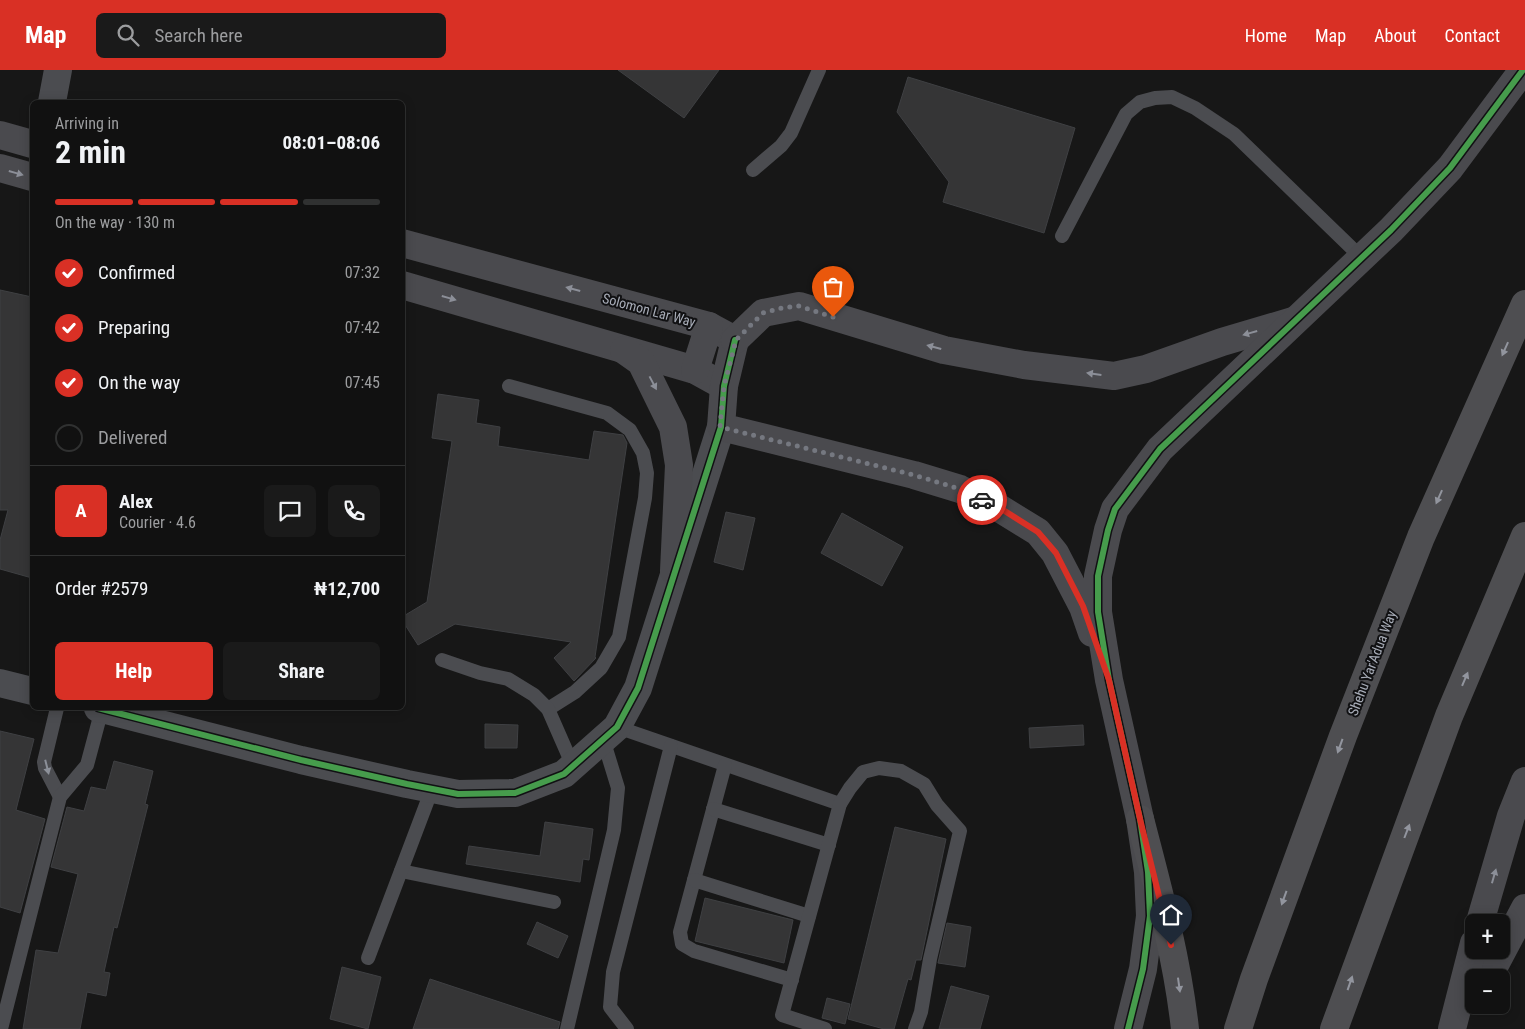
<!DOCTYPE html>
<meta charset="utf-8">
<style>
:root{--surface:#111;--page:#1a1a1a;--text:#f1f3f6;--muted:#9c9d9f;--line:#303131;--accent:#d93025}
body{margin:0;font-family:"Roboto Condensed",sans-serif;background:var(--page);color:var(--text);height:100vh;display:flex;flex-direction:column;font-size:19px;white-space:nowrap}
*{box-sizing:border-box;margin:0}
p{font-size:16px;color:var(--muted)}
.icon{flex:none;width:28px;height:28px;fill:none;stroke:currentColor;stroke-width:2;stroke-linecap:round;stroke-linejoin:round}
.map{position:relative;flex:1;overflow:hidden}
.panel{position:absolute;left:30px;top:30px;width:375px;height:610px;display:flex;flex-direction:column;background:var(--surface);border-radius:8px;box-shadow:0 2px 12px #0003,0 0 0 1px var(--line)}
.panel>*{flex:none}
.fabs{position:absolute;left:1465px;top:844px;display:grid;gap:10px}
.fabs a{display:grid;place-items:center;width:45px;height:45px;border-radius:8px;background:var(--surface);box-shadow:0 2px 12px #0003,0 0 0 1px var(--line);font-size:25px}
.pin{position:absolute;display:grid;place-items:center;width:42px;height:42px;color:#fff;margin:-51px -21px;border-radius:50% 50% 50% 0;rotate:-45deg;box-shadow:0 0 5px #0007}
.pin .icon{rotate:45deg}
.courier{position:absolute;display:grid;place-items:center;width:50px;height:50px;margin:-25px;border:4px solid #d93025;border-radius:50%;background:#fff;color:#222;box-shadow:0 1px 6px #0007}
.overview em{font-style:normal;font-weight:700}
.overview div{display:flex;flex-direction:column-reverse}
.overview{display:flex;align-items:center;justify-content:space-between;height:85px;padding:0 25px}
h1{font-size:32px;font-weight:700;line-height:38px}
.bar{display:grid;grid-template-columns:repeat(4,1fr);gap:8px 5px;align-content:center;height:60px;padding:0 25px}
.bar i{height:6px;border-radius:4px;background:var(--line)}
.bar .on{background:var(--accent)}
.bar p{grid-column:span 4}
.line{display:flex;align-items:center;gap:12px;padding:0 25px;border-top:1px solid var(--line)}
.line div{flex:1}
.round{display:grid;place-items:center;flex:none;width:52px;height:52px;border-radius:8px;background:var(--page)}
ol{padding:0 25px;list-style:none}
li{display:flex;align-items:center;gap:15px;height:55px}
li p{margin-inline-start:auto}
li .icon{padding:5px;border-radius:50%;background:var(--accent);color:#fff;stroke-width:4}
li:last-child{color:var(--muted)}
li i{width:28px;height:28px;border:2px solid var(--line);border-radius:50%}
.cta{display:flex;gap:10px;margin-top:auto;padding:10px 25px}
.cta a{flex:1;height:58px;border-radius:8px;background:var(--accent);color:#fff;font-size:20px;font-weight:700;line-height:58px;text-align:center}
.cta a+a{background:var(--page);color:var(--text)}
header{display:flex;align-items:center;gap:30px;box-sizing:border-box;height:70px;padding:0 25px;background:var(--accent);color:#fff}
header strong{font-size:24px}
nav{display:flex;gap:28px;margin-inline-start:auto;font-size:18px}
.search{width:350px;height:45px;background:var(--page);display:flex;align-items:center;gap:12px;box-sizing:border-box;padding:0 18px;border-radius:8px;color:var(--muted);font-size:19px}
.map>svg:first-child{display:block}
.building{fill:#353536;stroke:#3f4043}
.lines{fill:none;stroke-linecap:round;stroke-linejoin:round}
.lane{stroke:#4b4c50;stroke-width:14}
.street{stroke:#4b4c50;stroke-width:28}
.secondary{stroke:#4a4a4e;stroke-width:28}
.highway{stroke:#4e4e51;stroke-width:28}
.cycleway-casing{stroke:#111113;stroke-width:9}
.cycleway{stroke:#469c4c;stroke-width:6}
.oneway{fill:#8c8f98}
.oneway2{fill:#92959e}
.oneway3{fill:#8c9099}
.done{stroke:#757880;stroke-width:5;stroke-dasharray:0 9}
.route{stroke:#d93025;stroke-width:6}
.labels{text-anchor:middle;stroke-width:4;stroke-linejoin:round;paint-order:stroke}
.street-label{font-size:14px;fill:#a8adb8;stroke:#111113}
</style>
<header>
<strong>Map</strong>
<div class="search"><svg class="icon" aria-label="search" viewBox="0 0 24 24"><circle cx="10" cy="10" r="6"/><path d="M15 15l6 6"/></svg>Search here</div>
<nav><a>Home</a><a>Map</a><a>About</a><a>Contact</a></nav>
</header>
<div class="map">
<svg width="1525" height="959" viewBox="0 0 1525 959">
<rect width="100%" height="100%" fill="#171717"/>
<g class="building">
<polygon points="618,0 719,0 684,48"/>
<polygon points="908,7 1075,58 1044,163 943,132 949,112 897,42"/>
<polygon points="0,220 32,227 32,508 0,499 0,470 8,440 0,440"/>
<polygon points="438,324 479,330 476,353 500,357 498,376 589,390 594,361 623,365 627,373 595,587 596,588 574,611 554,588 571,572 455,554 418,575 402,550 402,547 427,532 452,371 432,368"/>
<polygon points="726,442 755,448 743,500 714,492"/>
<polygon points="842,443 903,477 882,516 821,483"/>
<polygon points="485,654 518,655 517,678 485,678"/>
<polygon points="1083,655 1084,675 1030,678 1029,658"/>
<polygon points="0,661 34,669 16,740 45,749 20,843 0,837"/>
<polygon points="114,691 153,701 145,734 148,735 117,858 114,857 104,902 110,903 106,926 87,922 80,959 23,959 36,880 58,883 78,804 51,797 67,737 84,741 91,717 106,720"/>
<polygon points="545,752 593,759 589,790 583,789 580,812 466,794 469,776 540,786"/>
<polygon points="895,757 946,769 921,890 916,890 911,910 908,909 894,959 884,959 848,949"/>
<polygon points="705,828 793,850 784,893 695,871"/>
<polygon points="537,852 568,866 558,888 527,874"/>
<polygon points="947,853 971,857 965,897 938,893"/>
<polygon points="342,897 381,907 368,959 330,949"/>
<polygon points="430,909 560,952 558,959 413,959"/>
<polygon points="951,916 989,926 980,959 939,959"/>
<polygon points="827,928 850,934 845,954 822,948"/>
</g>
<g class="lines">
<g class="lane">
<polyline points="753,100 781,76 791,63 819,0"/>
<polyline points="1062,166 1126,44 1140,32 1155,28 1172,27 1195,38 1234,64 1362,188"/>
<polyline points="509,316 607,343 630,360 643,383 647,403 645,428 619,567 601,598 575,622 548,639"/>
<polyline points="442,590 480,603 508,609 534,625 548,639 573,696"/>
<polyline points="57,638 44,692 45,698 60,727"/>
<polyline points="617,657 840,734"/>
<polyline points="725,695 680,862 682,874 694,881 792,910"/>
<polyline points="713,739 829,775"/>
<polyline points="401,801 554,832"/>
<polyline points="694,810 809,846"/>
<polyline points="368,888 432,719"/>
<polyline points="1,959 60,727 87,695 102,639"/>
<polyline points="567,959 614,760 618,718 603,669"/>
<polyline points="627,959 610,937 613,902 671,676"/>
<polyline points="825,959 782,945 840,734 850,718 863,702 879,698 901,701 924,714 937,735 960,761 930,889 921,942 915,959"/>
</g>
<g class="street">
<polyline points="52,32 58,0"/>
<polyline points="0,613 32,621"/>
<polyline points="98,638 301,690 407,714 458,724 515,723 564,704 617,657 638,618 721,357"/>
</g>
<g class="secondary">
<polyline points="0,65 32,74"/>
<polyline points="0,98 32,107"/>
<polyline points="402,173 709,256 735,270"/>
<polyline points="402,215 695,300 724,316"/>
<polyline points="735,270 724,316 721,357 914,405 960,419 999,438 1038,462 1055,483 1083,537 1092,563"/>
<polyline points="735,270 763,243 799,236 944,280 1024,295 1114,306 1146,299 1222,272 1293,251"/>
<polyline points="624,280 641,292 673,357 679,395 674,501"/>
<polyline points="695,300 709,256"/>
<polyline points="1480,852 1511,746 1525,711"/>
<polyline points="1488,908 1525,838"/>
<polyline points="1128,959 1143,899 1150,846 1148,802 1140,749 1109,610 1098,542 1098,506 1108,460 1115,439 1160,379 1391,160 1450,98 1523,0"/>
<polyline points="1452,959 1474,873"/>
</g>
<g class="highway">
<path d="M1140 749C1158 818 1177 887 1185 959"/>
<polyline points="1238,959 1254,909 1343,666 1421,467 1525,234"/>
<polyline points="1334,959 1449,646 1525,466"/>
</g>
<defs>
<g id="cycleway">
<polyline points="98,638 301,690 407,714 458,724 515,723 564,704 617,657 638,618 721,357 724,316 735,270"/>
<polyline points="1128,959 1143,899 1150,846 1148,802 1140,749 1109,610 1098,542 1098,506 1108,460 1115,439 1160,379 1391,160 1450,98 1523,0"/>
</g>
</defs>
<use href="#cycleway" class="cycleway-casing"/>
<use href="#cycleway" class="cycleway"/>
</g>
<defs><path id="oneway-solid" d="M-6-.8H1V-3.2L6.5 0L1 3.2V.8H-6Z" transform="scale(1.25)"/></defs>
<g class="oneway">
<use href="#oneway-solid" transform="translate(16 103) rotate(16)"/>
<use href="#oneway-solid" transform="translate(573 219) rotate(-165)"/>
<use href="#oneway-solid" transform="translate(449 228) rotate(16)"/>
<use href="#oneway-solid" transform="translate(1250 263) rotate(164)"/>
<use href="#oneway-solid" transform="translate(934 277) rotate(-165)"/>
<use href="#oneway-solid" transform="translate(1094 304) rotate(-172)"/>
<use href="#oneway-solid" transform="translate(653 313) rotate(62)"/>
<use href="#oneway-solid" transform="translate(1494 806) rotate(-74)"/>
</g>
<g class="oneway2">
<use href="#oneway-solid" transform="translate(1505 279) rotate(114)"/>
<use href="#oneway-solid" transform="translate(1439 427) rotate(114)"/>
<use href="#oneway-solid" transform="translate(1465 609) rotate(-67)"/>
<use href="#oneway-solid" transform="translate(1340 676) rotate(110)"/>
<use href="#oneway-solid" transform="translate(1407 761) rotate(-69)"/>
<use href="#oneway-solid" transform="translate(1284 828) rotate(110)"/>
<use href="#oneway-solid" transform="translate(1350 913) rotate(-71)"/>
<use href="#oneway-solid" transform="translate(1179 915) rotate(82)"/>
</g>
<use class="oneway3" href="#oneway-solid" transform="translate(47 697) rotate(76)"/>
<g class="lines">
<polyline class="done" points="833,247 799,236 782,238 763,243 736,270 724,316 720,357 914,405 960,419 982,430"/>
<polyline class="route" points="982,430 1000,438 1038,462 1056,483 1083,536 1109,610 1140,749 1171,875"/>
</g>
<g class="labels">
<g class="street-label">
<text transform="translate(649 240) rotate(15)" y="5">Solomon Lar Way</text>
<text transform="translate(1372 593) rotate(-69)" y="5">Shehu Yar'Adua Way</text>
</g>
</g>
</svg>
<div class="fabs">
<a>+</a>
<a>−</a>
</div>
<div class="pin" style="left:833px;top:247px;background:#ea580c"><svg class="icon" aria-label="bag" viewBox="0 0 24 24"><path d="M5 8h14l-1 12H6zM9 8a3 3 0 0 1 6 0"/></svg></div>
<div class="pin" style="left:1171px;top:875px;background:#1f2937"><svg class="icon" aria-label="home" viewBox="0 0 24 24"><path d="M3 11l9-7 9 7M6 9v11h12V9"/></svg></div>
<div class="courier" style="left:982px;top:430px"><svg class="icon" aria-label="car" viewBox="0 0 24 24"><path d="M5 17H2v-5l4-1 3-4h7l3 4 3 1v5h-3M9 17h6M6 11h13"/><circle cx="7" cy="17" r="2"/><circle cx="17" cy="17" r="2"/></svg></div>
<section class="panel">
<div class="overview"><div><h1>2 min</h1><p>Arriving in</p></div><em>08:01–08:06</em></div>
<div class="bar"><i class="on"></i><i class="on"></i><i class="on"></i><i></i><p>On the way · 130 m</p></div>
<ol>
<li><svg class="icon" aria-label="check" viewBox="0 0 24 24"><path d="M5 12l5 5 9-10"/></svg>Confirmed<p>07:32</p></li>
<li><svg class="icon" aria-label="check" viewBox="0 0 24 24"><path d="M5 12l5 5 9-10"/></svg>Preparing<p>07:42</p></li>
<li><svg class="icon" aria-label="check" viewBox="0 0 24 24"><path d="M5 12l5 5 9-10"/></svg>On the way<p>07:45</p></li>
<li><i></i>Delivered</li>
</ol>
<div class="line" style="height:90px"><b class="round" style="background:var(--accent);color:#fff">A</b><div><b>Alex</b><p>Courier · 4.6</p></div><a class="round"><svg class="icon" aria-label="chat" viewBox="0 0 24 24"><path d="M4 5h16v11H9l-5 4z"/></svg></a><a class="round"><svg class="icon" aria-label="phone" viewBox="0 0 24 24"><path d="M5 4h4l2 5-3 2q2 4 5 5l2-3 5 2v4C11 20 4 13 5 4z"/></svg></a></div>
<div class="line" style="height:65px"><div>Order #2579</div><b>₦12,700</b></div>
<div class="cta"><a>Help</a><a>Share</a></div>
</section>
</div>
